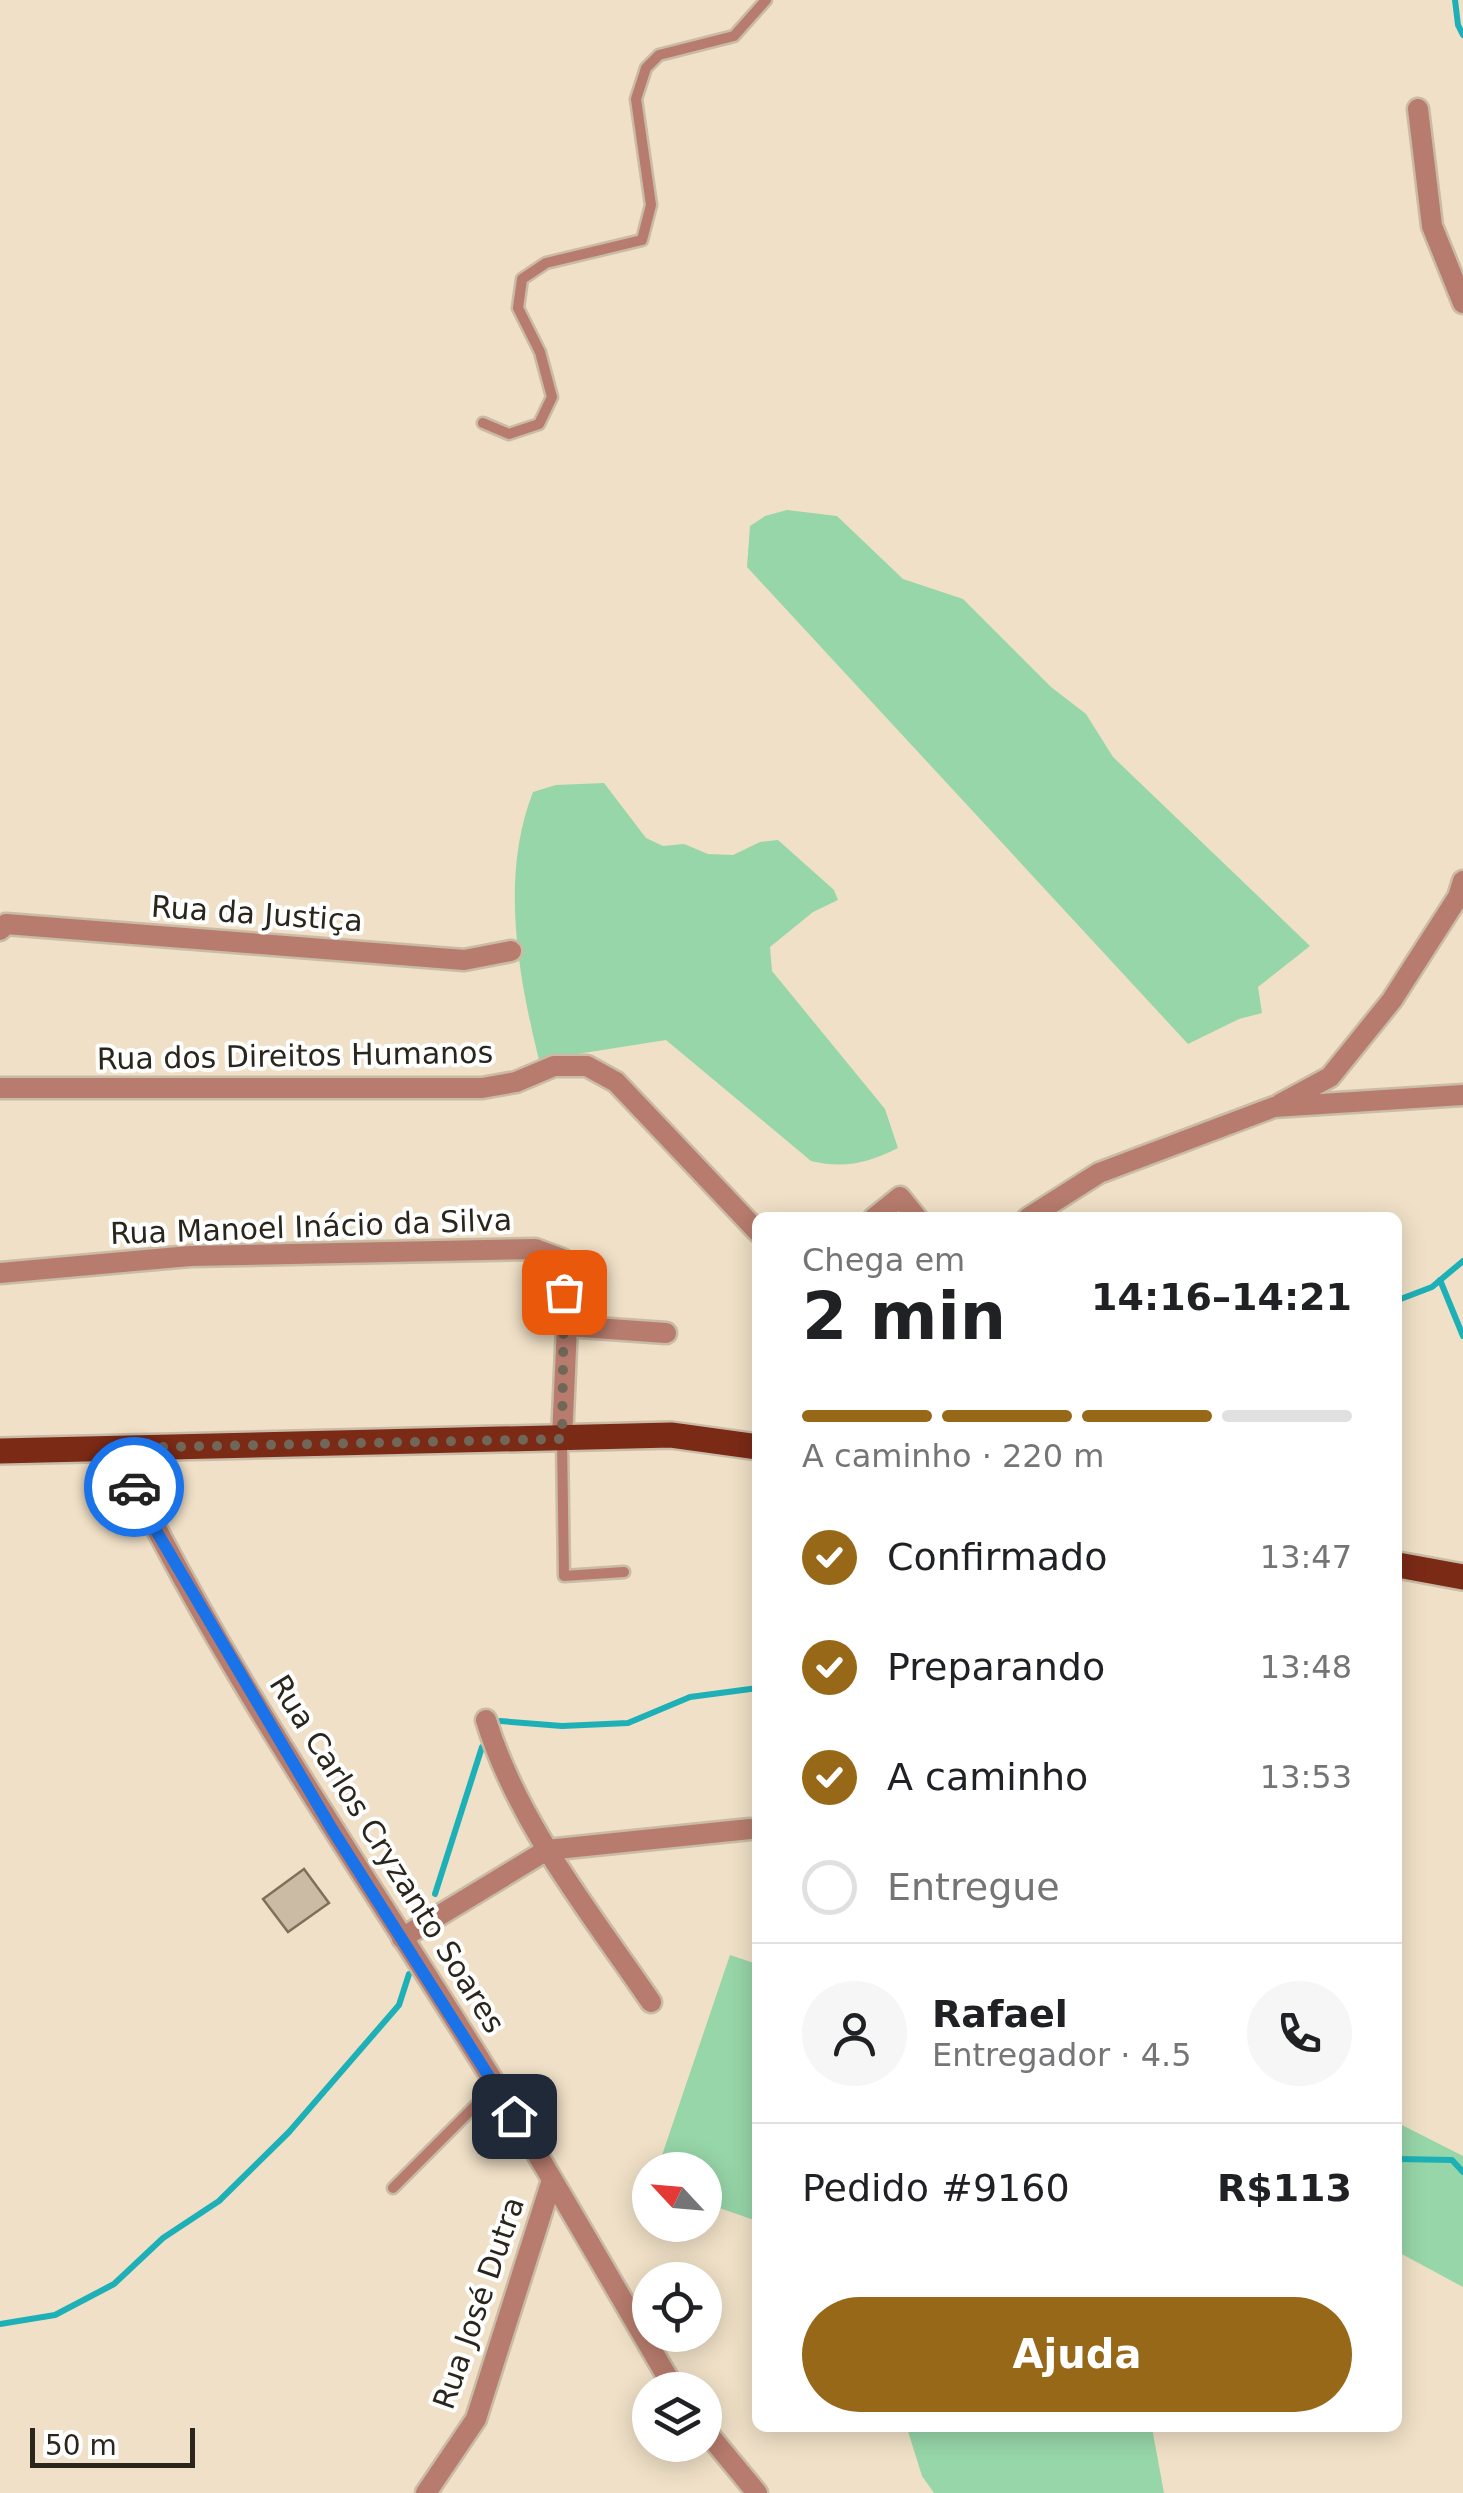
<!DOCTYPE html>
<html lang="pt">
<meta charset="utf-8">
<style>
:root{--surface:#fff;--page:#f6f6f6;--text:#202124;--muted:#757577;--line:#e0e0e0;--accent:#976817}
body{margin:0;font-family:"DejaVu Sans",sans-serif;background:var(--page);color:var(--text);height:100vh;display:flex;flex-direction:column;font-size:38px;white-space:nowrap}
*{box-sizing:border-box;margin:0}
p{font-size:32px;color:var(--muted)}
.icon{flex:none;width:55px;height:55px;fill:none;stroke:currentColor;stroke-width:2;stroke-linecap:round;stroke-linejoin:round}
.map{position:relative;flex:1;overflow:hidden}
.panel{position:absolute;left:752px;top:1212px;width:650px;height:1220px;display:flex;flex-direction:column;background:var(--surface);border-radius:15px;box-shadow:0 5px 25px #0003}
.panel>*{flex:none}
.needle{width:65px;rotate:296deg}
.buttons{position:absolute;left:632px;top:2152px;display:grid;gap:20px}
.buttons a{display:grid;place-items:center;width:90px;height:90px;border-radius:50%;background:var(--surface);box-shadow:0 5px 25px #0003;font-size:50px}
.scale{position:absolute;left:30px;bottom:25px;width:165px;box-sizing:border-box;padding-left:10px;border:5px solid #2b261c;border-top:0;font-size:28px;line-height:35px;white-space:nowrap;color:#2b261c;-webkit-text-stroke:8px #fff;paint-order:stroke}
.pin{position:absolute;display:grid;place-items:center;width:85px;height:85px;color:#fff;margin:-42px;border-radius:20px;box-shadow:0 5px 15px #0006}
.courier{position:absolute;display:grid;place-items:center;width:100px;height:100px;margin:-50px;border:8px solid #1a73e8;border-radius:50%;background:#fff;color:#222;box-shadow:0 2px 12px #0007}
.summary em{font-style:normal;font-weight:600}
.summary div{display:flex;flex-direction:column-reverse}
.summary{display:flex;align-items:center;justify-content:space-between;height:170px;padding:0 50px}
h1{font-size:65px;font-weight:600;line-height:75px}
.bar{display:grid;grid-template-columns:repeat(4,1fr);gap:15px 10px;align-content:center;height:120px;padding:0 50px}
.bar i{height:12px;border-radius:8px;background:var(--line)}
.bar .on{background:var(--accent)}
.bar p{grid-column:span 4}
.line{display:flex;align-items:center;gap:25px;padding:0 50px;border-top:2px solid var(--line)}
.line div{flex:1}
.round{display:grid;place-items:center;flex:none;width:105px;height:105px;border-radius:52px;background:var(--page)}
ol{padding:0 50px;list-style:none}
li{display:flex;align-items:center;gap:30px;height:110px}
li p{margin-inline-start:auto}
li .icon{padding:10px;border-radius:50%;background:var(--accent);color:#fff;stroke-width:4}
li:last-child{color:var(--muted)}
li i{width:55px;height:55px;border:5px solid var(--line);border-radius:50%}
.cta{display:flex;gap:20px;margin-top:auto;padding:20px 50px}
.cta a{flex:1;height:115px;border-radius:60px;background:var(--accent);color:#fff;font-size:40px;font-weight:600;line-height:115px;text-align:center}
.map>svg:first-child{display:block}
.green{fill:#97d6a8}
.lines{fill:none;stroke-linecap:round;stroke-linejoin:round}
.stream{stroke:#1db1b7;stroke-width:6}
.building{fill:#cbbba4;stroke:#7e705a;stroke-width:2.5}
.service-casing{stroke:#c9bba5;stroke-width:15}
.minor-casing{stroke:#c9bba5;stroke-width:25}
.tertiary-casing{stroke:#c9bba5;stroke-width:25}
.primary-casing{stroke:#c9bba5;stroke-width:30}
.service{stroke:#b77c6d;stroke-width:10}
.minor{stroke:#b77c6d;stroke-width:20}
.tertiary{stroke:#b77c6d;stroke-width:20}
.primary{stroke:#7b2a16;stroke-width:25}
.done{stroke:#706758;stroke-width:10;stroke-dasharray:0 18}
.route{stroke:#1a73e8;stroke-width:12}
.labels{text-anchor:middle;stroke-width:8;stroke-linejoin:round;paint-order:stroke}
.street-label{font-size:30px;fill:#2b261c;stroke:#fff}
</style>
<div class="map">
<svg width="1463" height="2493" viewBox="0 0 1463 2493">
<rect width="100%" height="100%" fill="#f0e0c7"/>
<g class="green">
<polygon points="787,510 837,516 903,579 963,599 1051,687 1086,714 1113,757 1310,946 1258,987 1262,1013 1239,1019 1188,1044 747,567 750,526 765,516"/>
<path d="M604 783 646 838 663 846 684 844 708 854 733 855 760 842 778 840 834 890 838 900 813 912 770 947 772 971 885 1109 898 1148C868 1163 844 1169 811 1161L666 1040 539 1060C518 975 500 876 533 792L556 785Z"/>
<polygon points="730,1955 757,1964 757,2221 705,2203 705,2170 657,2170"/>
<polygon points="1398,2123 1463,2156 1463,2287 1398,2252"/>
<polygon points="907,2428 1152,2428 1164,2493 934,2493 922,2476"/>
</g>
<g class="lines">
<g class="stream">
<polyline points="1455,0 1458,25 1463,35"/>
<polyline points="1440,1280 1463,1336"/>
<polyline points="1398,1300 1432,1287 1463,1261"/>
<polyline points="500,1721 562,1726 628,1723 690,1697 758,1688"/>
<polyline points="435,1894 482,1747"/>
<polyline points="1398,2159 1452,2160 1463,2172"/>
<polyline points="0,2324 55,2315 114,2284 163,2238 219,2201 289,2132 399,2005 409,1974"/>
</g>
</g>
<polygon class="building" points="304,1869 329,1903 288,1932 263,1899"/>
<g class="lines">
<defs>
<g id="service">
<polyline points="483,423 509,434 539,424 552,397 540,352 518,308 522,279 546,263 642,240 651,205 636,99 646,68 659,55 734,36 766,0"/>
<polyline points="562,1440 564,1576 624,1572"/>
<polyline points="393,2188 495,2086"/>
</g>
<g id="minor">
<polyline points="1418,109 1432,226 1463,303"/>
<polyline points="0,930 6,924 464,960 511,951"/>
<polyline points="0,1088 482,1088 516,1082 554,1066 587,1066 616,1082 758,1232"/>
<polyline points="1280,1104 1330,1077 1392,1000 1458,897 1463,881"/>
<polyline points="874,1218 900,1197 917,1218"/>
<polyline points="1028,1218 1099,1173 1274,1107 1463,1095"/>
<polyline points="0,1273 190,1256 535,1249 562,1259 567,1326 562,1439"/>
<polyline points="567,1326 666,1333"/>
<path d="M486 1720C518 1824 590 1912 651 2002"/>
<polyline points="402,1938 547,1850 750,1829"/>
<polyline points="426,2493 476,2419 552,2180"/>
</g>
<g id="tertiary">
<path d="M116 1448C222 1671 366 1874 495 2084 557 2185 615 2288 675 2390"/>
<polyline points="705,2430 757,2493"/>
</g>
<g id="primary">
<polyline points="0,1451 671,1435 758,1447"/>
<polyline points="1398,1565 1463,1577"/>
</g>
</defs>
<use href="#service" class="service-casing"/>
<use href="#minor" class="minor-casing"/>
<use href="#tertiary" class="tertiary-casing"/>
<use href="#primary" class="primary-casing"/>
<use href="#service" class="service"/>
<use href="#minor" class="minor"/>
<use href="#tertiary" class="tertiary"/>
<use href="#primary" class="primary"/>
</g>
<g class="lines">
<polyline class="done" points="134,1487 116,1448 562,1439 564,1292"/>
<polyline class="route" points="134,1487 151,1522 332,1829 514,2116"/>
</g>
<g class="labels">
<g class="street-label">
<text transform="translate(257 914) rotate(4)" y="10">Rua da Justiça</text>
<text transform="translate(295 1056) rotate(-1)" y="10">Rua dos Direitos Humanos</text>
<text transform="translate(311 1227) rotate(-2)" y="10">Rua Manoel Inácio da Silva</text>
<text transform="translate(387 1854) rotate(58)" y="10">Rua Carlos Cryzanto Soares</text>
<text transform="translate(479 2303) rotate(-71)" y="10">Rua José Dutra</text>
</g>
</g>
</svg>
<div class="buttons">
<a><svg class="needle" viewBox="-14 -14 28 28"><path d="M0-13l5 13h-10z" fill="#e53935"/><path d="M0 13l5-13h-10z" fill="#757577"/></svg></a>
<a><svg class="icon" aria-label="locate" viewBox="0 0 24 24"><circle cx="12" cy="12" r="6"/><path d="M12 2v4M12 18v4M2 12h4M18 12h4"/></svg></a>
<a><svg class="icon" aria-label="layers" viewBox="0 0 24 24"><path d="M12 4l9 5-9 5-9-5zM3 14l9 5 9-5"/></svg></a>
</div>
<div class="scale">50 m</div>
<div class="pin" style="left:564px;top:1292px;background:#ea580c"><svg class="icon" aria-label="bag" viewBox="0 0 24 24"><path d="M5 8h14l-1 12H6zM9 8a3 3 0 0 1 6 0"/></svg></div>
<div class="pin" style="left:514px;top:2116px;background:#1f2937"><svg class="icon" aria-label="home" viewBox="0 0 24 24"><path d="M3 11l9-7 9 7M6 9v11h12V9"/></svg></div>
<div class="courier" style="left:134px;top:1487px"><svg class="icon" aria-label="car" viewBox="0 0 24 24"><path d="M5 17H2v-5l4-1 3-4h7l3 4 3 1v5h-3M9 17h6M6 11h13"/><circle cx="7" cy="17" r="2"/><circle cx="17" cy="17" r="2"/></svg></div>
<section class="panel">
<div class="summary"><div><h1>2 min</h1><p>Chega em</p></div><em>14:16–14:21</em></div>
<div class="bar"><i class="on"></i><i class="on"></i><i class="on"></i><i></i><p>A caminho · 220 m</p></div>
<ol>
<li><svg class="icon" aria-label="check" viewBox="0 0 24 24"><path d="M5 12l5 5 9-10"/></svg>Confirmado<p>13:47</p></li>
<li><svg class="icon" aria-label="check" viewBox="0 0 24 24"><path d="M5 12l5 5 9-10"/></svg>Preparando<p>13:48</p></li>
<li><svg class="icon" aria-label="check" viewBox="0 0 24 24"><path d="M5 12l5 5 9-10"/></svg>A caminho<p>13:53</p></li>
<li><i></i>Entregue</li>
</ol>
<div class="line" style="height:180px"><a class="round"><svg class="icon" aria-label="person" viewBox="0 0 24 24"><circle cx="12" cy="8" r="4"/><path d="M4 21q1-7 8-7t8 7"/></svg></a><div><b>Rafael</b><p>Entregador · 4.5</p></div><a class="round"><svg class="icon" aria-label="phone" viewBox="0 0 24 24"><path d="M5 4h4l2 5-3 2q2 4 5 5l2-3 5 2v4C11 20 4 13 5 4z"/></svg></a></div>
<div class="line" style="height:130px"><div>Pedido #9160</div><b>R$113</b></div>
<div class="cta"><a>Ajuda</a></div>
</section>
</div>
